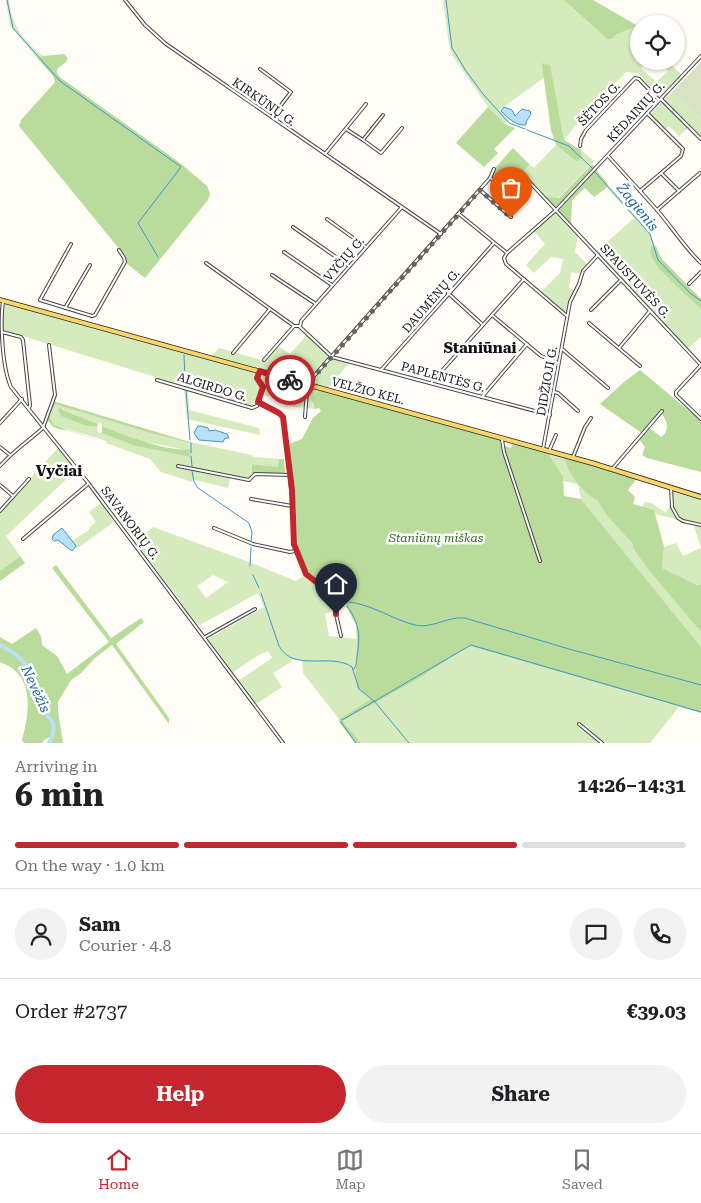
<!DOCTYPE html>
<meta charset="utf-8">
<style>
:root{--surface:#fff;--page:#f2f2f2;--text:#202124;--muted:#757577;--line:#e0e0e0;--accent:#c4262e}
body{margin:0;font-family:"Roboto Serif",serif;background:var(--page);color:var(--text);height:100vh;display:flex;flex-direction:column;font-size:19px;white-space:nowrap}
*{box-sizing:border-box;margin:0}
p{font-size:16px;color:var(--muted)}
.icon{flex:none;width:28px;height:28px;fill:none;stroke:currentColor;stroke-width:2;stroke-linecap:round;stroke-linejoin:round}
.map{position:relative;height:743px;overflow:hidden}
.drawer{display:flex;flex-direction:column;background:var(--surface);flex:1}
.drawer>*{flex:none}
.controls{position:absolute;left:630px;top:15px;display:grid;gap:10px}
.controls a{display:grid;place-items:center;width:55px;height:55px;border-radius:50%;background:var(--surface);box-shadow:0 1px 4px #0004;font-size:25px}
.pin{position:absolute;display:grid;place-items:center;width:42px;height:42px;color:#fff;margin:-51px -21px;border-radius:50% 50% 50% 0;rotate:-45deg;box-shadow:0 0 5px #0007}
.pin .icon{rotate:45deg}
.courier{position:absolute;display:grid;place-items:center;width:50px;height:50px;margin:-25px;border:4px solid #c4262e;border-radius:50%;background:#fff;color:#222;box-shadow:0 1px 6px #0007}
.head em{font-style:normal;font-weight:700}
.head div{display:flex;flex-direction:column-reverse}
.head{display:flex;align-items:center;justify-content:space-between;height:85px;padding:0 15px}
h1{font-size:32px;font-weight:700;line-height:38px}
.bar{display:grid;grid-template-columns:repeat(4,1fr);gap:8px 5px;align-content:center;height:60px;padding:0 15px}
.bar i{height:6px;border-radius:4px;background:var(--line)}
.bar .selected{background:var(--accent)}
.bar p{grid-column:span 4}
.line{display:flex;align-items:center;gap:12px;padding:0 15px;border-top:1px solid var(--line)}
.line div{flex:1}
.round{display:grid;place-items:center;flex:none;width:52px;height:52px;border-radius:26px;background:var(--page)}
.cta{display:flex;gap:10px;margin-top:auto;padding:10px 15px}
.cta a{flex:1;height:58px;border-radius:30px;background:var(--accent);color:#fff;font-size:20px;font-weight:700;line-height:58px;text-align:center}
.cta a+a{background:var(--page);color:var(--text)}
.dock{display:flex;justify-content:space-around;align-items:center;height:70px;border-top:1px solid var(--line);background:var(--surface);font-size:14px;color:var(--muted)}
.dock a{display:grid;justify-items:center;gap:2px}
.dock .selected{color:var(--accent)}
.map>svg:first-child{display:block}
.green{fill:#d5ebbd;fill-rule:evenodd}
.forest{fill:#b9dc9c;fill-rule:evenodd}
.cemetery{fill:#d9e3c4}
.water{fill:#b9e0f7;stroke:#3f96cf}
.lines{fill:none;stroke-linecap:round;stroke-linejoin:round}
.stream{stroke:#3f96cf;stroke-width:1}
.river{stroke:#b9e0f7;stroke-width:4}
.minor-casing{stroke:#444;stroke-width:4}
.primary-casing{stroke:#222;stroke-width:5.5}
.minor{stroke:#fff;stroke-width:2}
.primary{stroke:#f9d66b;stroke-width:4}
.done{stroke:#646461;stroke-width:5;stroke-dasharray:0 9}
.route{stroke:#c4262e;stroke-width:6}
.labels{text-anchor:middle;stroke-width:5;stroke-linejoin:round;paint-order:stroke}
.street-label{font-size:12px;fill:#111;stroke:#fff}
.park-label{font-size:12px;font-style:italic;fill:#2f6b1f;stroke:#fff}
.water-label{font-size:14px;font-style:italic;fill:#1768a6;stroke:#fff}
.quarter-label{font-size:15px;font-weight:bold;fill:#111;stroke:#fff}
</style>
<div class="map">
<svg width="701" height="743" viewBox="0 0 701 743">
<rect width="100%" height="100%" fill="#fffdf5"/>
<g class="green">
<path d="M6 0H9C12 25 22 40 43 56L37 58 10 26Z"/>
<polygon points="443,0 564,0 607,39 611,39 617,34 638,26 639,61 647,61 641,68 656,82 668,71 658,61 667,61 682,75 661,97 637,73 626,72 575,126 564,140 557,103 542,66 544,78 499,110 509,120 505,124 491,111 452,55 449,45"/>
<polygon points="672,92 701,119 701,140 688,128 679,136 669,126 665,129 650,114"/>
<polygon points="556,145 577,162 582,157 581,150 594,161 557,199 544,197 522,172 530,165 534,168"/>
<polygon points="609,186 650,232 666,275 701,309 701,337 687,349 596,252 634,218 607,188"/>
<polygon points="556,210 578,235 575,252 588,265 581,274 571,272 569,288 576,290 566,314 541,292 560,273 563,259 551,257 534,273 526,265 545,244 533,230"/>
<polygon points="6,304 319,390 315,394 312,404 315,409 285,406 285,386 273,384 269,397 259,395 253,407 3,330 3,306"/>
<polygon points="307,335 332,358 349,363 327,389 212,356 219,348 265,361 278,346 290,354"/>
<polygon points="184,388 188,390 189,410 259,428 260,435 187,419"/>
<path d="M55 403 180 441 189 443 190 442 252 455 253 457 279 459 278 467 252 464 249 478 231 475 228 488 195 480H192V482L161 472 150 459 106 443 107 441 54 425 49 415ZM59 408 98 424 100 422 102 426 141 441 187 450 190 457 136 446 105 432 98 433 97 427 87 426Z"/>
<polygon points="58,448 76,470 6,536 20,556 0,571 0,511"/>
<polygon points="548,453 564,458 569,471 591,497 597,500 608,517 633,544 651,573 701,632 701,647 581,499 578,484 563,481 563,476"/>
<polygon points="672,489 701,497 701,584 697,585 662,568 664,547 676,543 683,556 701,548 693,523 655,514 654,510 642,507 645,502 651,503 666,513 673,499"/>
<polygon points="101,503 114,522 76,549 72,541 89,530 89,528 96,522 89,512"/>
<path d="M153 527 249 562 296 581 305 575 334 599 346 606 325 614 329 636 357 639 355 677 357 687 371 699 339 719 303 673 302 661 292 659 291 662 273 673 282 687 256 704 238 681 272 658 268 651 257 656 232 673 208 639 264 607 258 593 198 626 135 541ZM213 575 228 582 206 598 197 586Z"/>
<polygon points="469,646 679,707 650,743 361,743 343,721 418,679"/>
</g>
<g class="forest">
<polygon points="564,0 593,0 638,26 617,34 611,39 607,39"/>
<polygon points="64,54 68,58 66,62 57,69 57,73 61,78 180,163 207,186 210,194 208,200 145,278 126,263 125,256 19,126 21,120 55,82 53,76 37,58 43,56"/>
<polygon points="543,63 550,65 564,140 581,150 582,157 577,162 556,145 551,130 542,66"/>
<polygon points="488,107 505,124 515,128 494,149 498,153 484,167 456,143"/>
<polygon points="513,148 530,165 504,186 491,176 496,167"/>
<polygon points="592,164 609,186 594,197 585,188 572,200 571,225 544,197 559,198"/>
<path d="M651 246H656L661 258 701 299V309C690 298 658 271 652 258 650 254 650 250 651 246Z"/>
<path d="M640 370 701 421V472L647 458 642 455 645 447 639 439 643 434 600 404 624 382ZM660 412C667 419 671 431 661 437L647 426Z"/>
<path d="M319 390 500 440 501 445 511 448 512 444 548 453 563 476 564 496 581 499 701 647V713L469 646 418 679 343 721 361 743H355L339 722V719L371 699 357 687 355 677 357 639 356 625 346 606V602L309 573C295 554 297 532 296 510 294 488 291 466 289 444L302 439 313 418 321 411 319 408 315 409 311 399Z"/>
<polygon points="53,401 190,442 189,443 144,431 55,404 49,415 54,425 107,443 67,430 58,429 52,426 47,419"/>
<polygon points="60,408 63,410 98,424 97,427 87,426 61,416 58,409"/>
<path d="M102 426C122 434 170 453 189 449L190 457 136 446 102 433Z"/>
<polygon points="570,457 638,477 628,490 635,497 633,504 654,510 664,547 662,568 697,585 701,584 701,632 651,573 633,548 633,544 608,517 597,500 591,497 578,484 569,471 564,458"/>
<polygon points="279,459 284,459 285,474 251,473 252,464 278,467"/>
<polygon points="20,556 25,563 0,581 0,571"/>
<path d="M56 565 111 638 141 618 144 622 116 644 169 718V724L112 645 95 658 81 673 71 680 58 702V711L63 743H51L53 735 44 740 42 743H24L22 740C30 711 35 674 0 662V637L12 644 36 628 41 636 42 645 57 656 67 674 109 642 52 568Z"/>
</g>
<polygon class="cemetery" points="701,62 701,119 672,92"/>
<g class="water">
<path d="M504 107 512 110 515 116 522 109 530 111 531 114 526 122V125C516 126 508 118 501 111Z"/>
<polygon points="198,426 201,426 208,428 209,431 215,430 227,434 229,438 225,438 223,442 199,440 194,433"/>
<polygon points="62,528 76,546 72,551 58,540 54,541 52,539 53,535"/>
</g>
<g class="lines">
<g class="stream">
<polyline points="7,0 13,28 60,81 181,167 138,223 158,257"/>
<polyline points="446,0 452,48 466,71 483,94 509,123 525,129"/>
<polyline points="527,130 569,146 592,168"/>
<polyline points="595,172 650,234 658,260 690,293 701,301"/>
<polyline points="184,355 185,378"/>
<polyline points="185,381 186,387"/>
<polyline points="186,390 190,440"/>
<polyline points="191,443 191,453"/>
<polyline points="191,456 192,466"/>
<polyline points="192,471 194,482 198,488 249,523 252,532 251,542"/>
<polyline points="250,566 251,547"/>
<polyline points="253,575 259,588"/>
<path d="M261 593 279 646C294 673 331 652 352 667L359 689 375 702 409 743"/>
<path d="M349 602C371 604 394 620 415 625 432 629 448 616 465 618L569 649 701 685"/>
<path d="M347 606C363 628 359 640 356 665L354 669"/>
<polyline points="342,720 471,645 701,712"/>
<polyline points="341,722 356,743"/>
</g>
<path class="river" d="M0 645C16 653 28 663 35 681 38 688 38 697 41 704 47 723 61 718 49 743"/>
<defs>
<g id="minor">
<polyline points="125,0 145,25 166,44 441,234"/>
<polyline points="260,69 291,92 272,117"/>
<polyline points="661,99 701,139"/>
<polyline points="346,129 363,140 383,115"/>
<polyline points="363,140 381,153 402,128"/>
<polyline points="580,146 581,139 586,130 635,78 639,79 659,100"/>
<polyline points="325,154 366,104"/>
<polyline points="608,156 640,191 681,156 683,149 647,113"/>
<polyline points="661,173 679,191"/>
<path d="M700 173 657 210C672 227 684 247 701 263"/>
<polyline points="490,178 505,187 521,173 701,365"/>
<polyline points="480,190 511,217"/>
<polyline points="640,191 657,210"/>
<polyline points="402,207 301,321 300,327 332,357 550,415"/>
<polyline points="459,214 507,253"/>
<polyline points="327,219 366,247"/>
<polyline points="293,227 349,266"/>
<polyline points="71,244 40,300 92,316 95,315 125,262 124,258 119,250"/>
<polyline points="284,252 332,285"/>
<polyline points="206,263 294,326"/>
<polyline points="272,275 316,304"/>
<polyline points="689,284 701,272"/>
<polyline points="448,293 483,325"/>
<path d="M3 301C0 322 2 367 11 387L89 484 283 743"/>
<polyline points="65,308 90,265"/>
<polyline points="591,310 621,280"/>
<polyline points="492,315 541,356 558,363"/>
<polyline points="567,316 506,264 504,258 507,253 556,210 701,56"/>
<polyline points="589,323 640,366"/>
<polyline points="2,332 21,337 23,340 30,405 29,408"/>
<polyline points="619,348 650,311"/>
<polyline points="562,349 608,388"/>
<polyline points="233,353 270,309"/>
<polyline points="264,360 294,326 299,326"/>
<polyline points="701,365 676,392 676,395 701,419"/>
<polyline points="381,370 494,243"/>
<polyline points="157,380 252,408 257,406 263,388 257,378 259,373"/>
<polyline points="431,383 524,279"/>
<polyline points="554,392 558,393 578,411"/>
<polyline points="482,397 527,344"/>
<polyline points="258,402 281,414 283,417 293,506 293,544 306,574 340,601 335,610 341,636"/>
<polyline points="305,417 307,391 313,377 490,178 494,169"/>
<polyline points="0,423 22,399"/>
<polyline points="44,425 55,395 49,345"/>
<polyline points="502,440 504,452 540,561"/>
<polyline points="0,447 10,455"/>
<polyline points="543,449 570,302 579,284 583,271 598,255"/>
<polyline points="549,451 556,435"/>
<polyline points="573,457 585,427 591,418"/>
<path d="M0 466C13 451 30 440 44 427"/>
<polyline points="178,466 249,480 255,474 290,475"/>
<polyline points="613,468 662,411"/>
<polyline points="0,485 13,496"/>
<polyline points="671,487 672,507 678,518 683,521 701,525"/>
<polyline points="251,499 292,506"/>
<polyline points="0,511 29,479"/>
<polyline points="214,528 253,544 290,552 295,551"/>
<polyline points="23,539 88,484"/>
<polyline points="205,637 255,609"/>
<polyline points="579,724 602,743"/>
</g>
<polyline id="primary" points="0,300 592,463 701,497"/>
</defs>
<use href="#minor" class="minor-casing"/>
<use href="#primary" class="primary-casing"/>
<use href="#minor" class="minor"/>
<use href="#primary" class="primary"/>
</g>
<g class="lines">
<polyline class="done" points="290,380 309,385 314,377 480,190 511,218"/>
<polyline class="route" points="290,380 260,371 257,378 263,387 258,402 279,413 283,417 292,490 294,544 306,574 340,601 336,608 336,614"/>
</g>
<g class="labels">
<g class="street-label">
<text transform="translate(264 102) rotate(35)" y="4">KIRKŪNŲ G.</text>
<text transform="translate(599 104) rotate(-47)" y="4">ŠĖTOS G.</text>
<text transform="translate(636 112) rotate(-47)" y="4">KĖDAINIŲ G.</text>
<text transform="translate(344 259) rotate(-49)" y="4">VYČIŲ G.</text>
<text transform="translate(635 281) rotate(47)" y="4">SPAUSTUVĖS G.</text>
<text transform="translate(431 301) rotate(-49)" y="4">DAUMĖNŲ G.</text>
<text transform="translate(443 377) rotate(15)" y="4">PAPLENTĖS G.</text>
<text transform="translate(547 381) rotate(-80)" y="4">DIDŽIOJI G.</text>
<text transform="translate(212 387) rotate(17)" y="4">ALGIRDO G.</text>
<text transform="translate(368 391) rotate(15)" y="4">VELŽIO KEL.</text>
<text transform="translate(130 523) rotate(53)" y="4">SAVANORIŲ G.</text>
</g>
<g class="park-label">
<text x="436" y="542">Staniūnų miškas</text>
</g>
<g class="water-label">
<text transform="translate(638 207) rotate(51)" y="5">Žagienis</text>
<text transform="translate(36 689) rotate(65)" y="5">Nevėžis</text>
</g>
<g class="quarter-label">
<text x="480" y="353">Staniūnai</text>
<text x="59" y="476">Vyčiai</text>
</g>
</g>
</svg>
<div class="controls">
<a><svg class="icon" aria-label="locate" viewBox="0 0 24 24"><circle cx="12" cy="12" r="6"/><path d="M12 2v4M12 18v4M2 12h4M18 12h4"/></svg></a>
</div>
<div class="pin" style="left:511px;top:218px;background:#ea580c"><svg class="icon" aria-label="bag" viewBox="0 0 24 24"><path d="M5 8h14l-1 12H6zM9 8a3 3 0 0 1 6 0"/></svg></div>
<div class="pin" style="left:336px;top:614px;background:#1f2937"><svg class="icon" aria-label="home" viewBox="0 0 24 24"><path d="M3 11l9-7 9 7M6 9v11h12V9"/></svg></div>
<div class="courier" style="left:290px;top:380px"><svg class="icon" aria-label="bike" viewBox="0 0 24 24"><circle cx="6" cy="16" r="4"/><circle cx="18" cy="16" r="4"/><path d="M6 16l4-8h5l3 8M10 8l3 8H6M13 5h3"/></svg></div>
</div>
<section class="drawer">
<div class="head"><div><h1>6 min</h1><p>Arriving in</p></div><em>14:26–14:31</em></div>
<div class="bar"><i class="selected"></i><i class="selected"></i><i class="selected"></i><i></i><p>On the way · 1.0 km</p></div>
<div class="line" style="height:90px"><a class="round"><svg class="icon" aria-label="person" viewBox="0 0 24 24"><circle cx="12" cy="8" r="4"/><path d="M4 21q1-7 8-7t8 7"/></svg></a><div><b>Sam</b><p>Courier · 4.8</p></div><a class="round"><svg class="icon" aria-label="chat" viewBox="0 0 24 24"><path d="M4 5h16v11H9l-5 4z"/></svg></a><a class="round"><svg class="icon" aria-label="phone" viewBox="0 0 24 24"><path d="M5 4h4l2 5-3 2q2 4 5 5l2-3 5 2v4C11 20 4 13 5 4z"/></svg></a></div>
<div class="line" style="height:65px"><div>Order #2737</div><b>€39.03</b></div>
<div class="cta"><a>Help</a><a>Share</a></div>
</section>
<nav class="dock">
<a class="selected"><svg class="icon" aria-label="home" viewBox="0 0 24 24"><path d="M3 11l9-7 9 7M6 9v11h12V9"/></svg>Home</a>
<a><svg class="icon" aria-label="map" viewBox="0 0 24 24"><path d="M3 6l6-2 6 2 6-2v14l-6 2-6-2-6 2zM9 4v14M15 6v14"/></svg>Map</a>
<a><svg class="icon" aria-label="saved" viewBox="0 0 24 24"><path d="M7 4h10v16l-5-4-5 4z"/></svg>Saved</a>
</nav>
